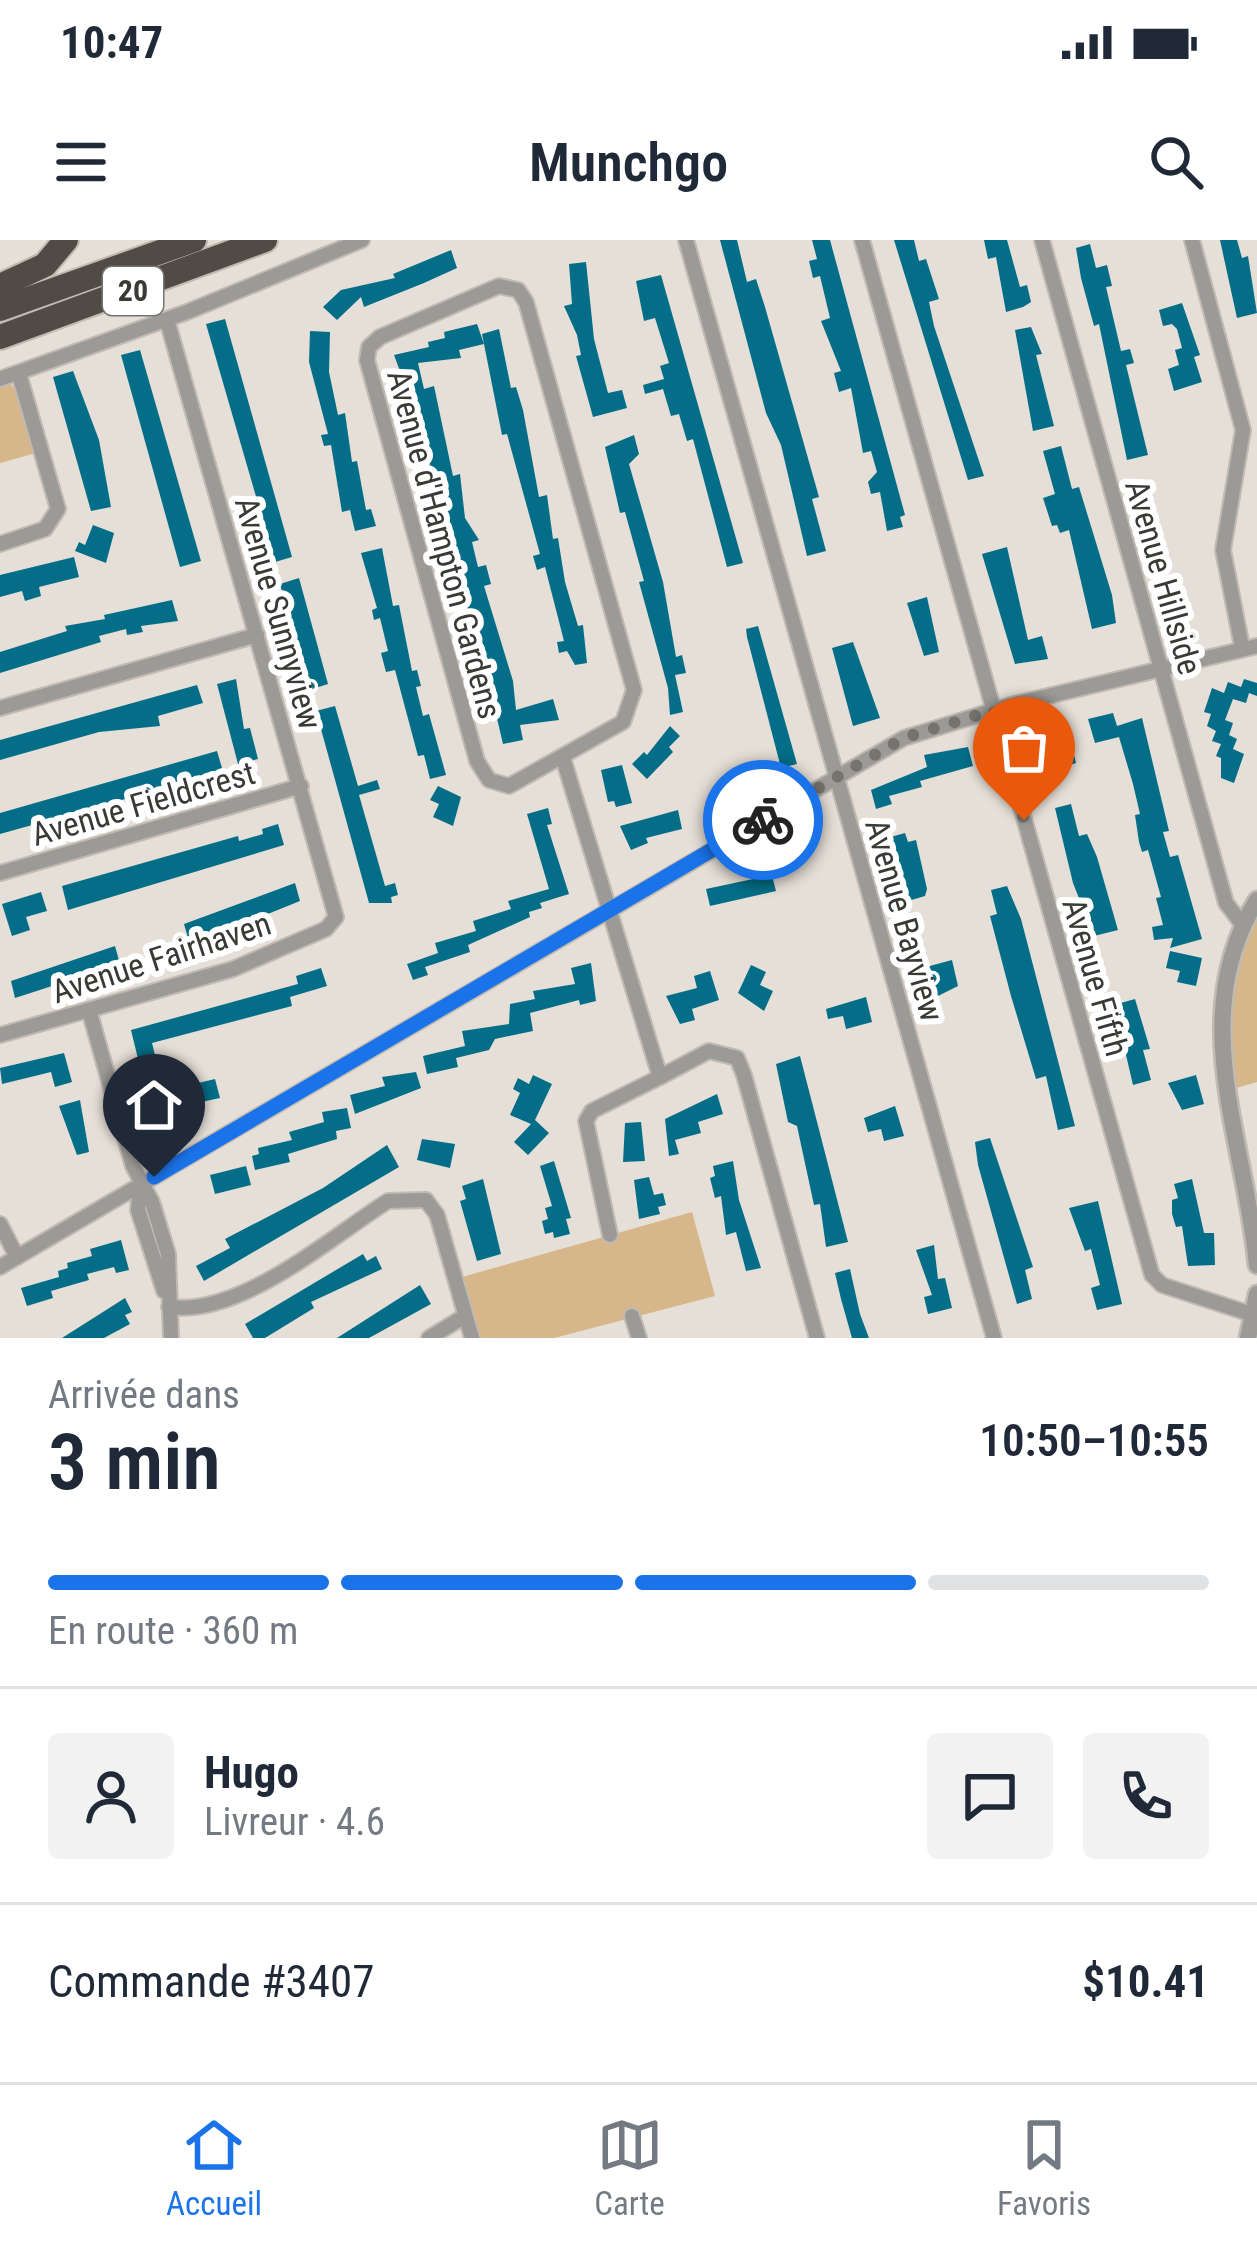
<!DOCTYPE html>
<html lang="fr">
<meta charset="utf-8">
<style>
:root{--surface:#fff;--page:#f2f2f3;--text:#1f2937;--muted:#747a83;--line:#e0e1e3;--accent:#1a73e8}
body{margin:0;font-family:"Roboto Condensed",sans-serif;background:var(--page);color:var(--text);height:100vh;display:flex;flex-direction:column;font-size:45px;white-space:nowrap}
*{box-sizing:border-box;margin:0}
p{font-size:39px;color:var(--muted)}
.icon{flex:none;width:66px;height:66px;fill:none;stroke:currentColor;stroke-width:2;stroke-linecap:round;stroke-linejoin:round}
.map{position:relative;height:1098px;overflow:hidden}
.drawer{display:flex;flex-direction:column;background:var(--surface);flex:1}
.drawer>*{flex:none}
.pin{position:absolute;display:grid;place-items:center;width:102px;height:102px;color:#fff;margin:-123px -51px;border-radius:50% 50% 50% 0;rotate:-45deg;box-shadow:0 0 12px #0007}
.pin .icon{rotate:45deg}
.courier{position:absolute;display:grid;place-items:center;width:120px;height:120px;margin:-60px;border:9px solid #1a73e8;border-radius:50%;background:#fff;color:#222;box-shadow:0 3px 15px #0007}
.headline em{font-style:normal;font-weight:600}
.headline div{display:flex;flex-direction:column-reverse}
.headline{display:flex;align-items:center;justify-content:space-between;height:204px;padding:0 48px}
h1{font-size:78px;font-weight:600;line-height:90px}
.bar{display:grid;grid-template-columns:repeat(4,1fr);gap:18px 12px;align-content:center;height:144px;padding:0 48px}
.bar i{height:15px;border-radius:9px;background:var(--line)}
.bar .on{background:var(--accent)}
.bar p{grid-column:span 4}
.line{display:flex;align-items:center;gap:30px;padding:0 48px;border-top:3px solid var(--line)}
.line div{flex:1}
.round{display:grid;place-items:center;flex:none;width:126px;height:126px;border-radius:12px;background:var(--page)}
.status{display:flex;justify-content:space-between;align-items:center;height:84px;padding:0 60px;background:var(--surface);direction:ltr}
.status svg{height:33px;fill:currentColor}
header{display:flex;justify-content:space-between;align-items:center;height:156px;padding:0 48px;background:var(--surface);font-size:54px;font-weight:600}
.tabs{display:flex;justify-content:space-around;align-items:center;height:168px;border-top:3px solid var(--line);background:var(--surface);font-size:33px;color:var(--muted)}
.tabs a{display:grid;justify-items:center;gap:6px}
.tabs .on{color:var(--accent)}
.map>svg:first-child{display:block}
.green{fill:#d7b689}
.building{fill:#046e88}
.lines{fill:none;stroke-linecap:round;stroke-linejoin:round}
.minor-casing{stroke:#c0bab3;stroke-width:18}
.tertiary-casing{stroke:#c0bab3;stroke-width:21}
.motorway-casing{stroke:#c0bab3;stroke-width:28}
.minor{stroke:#9c9a96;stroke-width:14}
.tertiary{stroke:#9c9a96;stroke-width:16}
.motorway{stroke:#514b45;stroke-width:24}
.done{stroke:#76736e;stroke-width:12;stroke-dasharray:0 21.6}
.route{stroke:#1a73e8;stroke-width:15}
.labels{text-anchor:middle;stroke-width:12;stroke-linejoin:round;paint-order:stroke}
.shield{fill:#fff;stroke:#767472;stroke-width:3}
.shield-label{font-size:30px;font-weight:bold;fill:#3b3935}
.street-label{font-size:33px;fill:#3b3935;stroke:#fff}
</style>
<div class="status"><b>10:47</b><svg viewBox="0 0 49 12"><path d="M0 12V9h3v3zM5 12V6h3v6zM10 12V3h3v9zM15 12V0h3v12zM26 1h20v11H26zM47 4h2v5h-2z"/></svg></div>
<header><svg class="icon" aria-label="menu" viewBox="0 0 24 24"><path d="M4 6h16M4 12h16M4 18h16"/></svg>Munchgo<svg class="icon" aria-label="search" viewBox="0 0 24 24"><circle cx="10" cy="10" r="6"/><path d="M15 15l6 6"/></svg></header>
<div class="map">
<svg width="1257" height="1098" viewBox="0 0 1257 1098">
<rect width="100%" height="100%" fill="#e5dfd7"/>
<g class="green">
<polygon points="9,143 17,151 36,213 0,223 0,144"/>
<path d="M1257 674V842L1233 849C1222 794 1234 725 1257 674Z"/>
<polygon points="692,972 715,1056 554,1098 481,1098 462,1037"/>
</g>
<g class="building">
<polygon points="720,0 737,0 747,42 756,39 765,67 819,257 812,259 826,311 807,316 781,205 766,173"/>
<polygon points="812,0 830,0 905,275 900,277 903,287 887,291 880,252 871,254 868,242 877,232 871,211 863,213 851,148 839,152 834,133 841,131 821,81 830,78 820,36 813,38 809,21 817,19"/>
<polygon points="894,0 914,0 919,21 926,19 939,59 929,62 934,86 984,236 968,240"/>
<polygon points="984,0 1007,0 1020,47 1027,45 1031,62 1023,67 1006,72 996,17 988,19"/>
<polygon points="1220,0 1237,0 1242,18 1248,16 1257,73 1237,78"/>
<polygon points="1090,4 1096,28 1107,25 1112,46 1106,47 1121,111 1130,109 1134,123 1126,125 1148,215 1127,220 1099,84 1094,86 1081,38 1076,8"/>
<polygon points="451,10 457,28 424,43 364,67 361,57 337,80 323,67 341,50 395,38 393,34"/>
<polygon points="586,22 594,99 608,153 622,150 627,168 593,177 576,116 581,115 577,95 564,66 572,64 569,24"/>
<polygon points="661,35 743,323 727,327 693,199 687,201 679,174 671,176 663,149 645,154 643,145 664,139 660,126 669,123 655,78 644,81 636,41"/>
<polygon points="1182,63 1200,115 1194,117 1202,142 1174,151 1168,129 1179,125 1175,110 1182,108 1177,89 1172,84 1163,86 1159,70"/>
<polygon points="225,79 292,317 275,322 206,84"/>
<polygon points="477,84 484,104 459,110 461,118 418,123 424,149 434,146 453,236 460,234 465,278 479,300 472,302 478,327 486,325 491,344 484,346 513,441 516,470 553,459 559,480 520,485 523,500 503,504 481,410 485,409 468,372 442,256 437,257 422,190 394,115 429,107 428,102 445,98 444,92"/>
<polygon points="1031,87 1042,114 1036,115 1054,186 1033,191 1015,90"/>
<polygon points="499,89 511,148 516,147 523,170 539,257 547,255 553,299 558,298 565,342 578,386 583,385 587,423 575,425 567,411 559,413 557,402 564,401 545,327 537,330 533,316 540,314 507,194 502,195 482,94"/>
<polygon points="310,91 330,92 329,132 338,175 345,173 352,222 357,221 366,270 371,269 376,286 355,291 350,270 342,272 331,205 324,206 321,195 328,194 309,122"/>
<polygon points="140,110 201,321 180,327 121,115"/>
<polygon points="73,131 99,200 111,267 91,271 53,137"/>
<polygon points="634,195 639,214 629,224 663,342 676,417 682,415 686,433 675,435 683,472 670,475 668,448 639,342 644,341 625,272 620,273 605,207"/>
<polygon points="1061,206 1072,249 1079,247 1112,355 1116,383 1092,389 1069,290 1060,293 1057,285 1052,286 1043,258 1055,254 1043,211"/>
<polygon points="93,285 114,293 106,323 75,311 79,302 85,305"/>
<polygon points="1007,307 1028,400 1042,396 1048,419 1015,424 982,314"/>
<polygon points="382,308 393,366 399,365 412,431 417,430 421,446 416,447 423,476 429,474 446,535 430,539 424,515 418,516 395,430 386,432 381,413 388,411 380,378 374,380 372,370 377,368 361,313"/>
<polygon points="74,317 79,337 39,347 41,356 25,361 22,351 0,357 0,335"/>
<polygon points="299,338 328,444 309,450 280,344"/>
<polygon points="927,357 939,412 924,416 907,363"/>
<polygon points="172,360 178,381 141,386 143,392 127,395 126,389 99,396 101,402 0,433 0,412 67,391 65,386 105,379 104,375"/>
<polygon points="758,386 797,524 781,528 747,397 746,389"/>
<polygon points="853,402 880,478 853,486 832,408"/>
<polygon points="236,439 244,489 250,488 258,519 238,524 217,444"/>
<polygon points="1244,439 1257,443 1257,456 1249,453 1246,463 1233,459 1225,480 1233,483 1229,495 1237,499 1233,509 1244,514 1234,543 1221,538 1221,518 1216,516 1221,504 1212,501 1216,491 1207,486 1211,474 1204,472 1212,448 1224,453 1228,442 1241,447"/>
<polygon points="197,445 203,463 158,476 160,486 99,492 0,520 0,500"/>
<polygon points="335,466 358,546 377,540 380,549 359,555 385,646 395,643 398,655 391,657 392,663 369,663 316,471"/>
<polygon points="1113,473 1117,486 1142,478 1169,591 1163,592 1170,617 1178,615 1202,699 1170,708 1173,698 1154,700 1152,687 1163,685 1156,658 1161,657 1148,610 1142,612 1139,602 1135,575 1140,574 1133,544 1119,497 1095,503 1088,479"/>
<polygon points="1052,481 1059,510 1072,507 1076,523 1064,527 1066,537 1047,542 1032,486"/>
<polygon points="670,486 680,496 669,507 673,512 647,539 632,524 644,512 647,515"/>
<polygon points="968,507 973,526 920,541 922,547 889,556 892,564 876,569 871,550 927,527 924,515"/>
<polygon points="217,511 222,528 211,535 0,594 0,573"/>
<polygon points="622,525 632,563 616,567 614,561 608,562 601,530"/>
<polygon points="438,546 461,557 453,586 433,577 439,564 430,560"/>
<polygon points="1071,564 1079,596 1087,594 1097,617 1118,690 1094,696 1073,643 1055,568"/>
<polygon points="548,568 552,584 547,585 569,654 540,663 542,668 529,672 530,677 468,705 470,712 425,727 428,735 413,740 407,724 438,713 435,703 476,691 473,681 511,669 508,661 549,649 527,574"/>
<polygon points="678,570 682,589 646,598 648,603 631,610 620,586"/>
<polygon points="278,584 284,605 68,670 62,646 238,596 239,601 263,594 262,589"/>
<polygon points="905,593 908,602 916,600 927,649 925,656 908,661 887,598"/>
<polygon points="768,620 776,651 710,666 706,649 753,639 749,625"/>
<polygon points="295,643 300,661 190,705 184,684"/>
<polygon points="1007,646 1021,679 1075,886 1058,890 1046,836 1036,839 1011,756 990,676 997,674 991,650"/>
<polygon points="41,652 47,671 26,677 30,690 12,696 2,664"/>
<polygon points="115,706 120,724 15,758 11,741"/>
<polygon points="1170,711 1202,718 1196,746 1177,742 1180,731 1166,728"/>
<polygon points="952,720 958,746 934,758 926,727"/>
<polygon points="591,723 596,761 580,765 579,760 530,773 533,791 495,799 489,810 456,818 458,827 427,834 423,816 465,806 462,791 509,784 510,764 535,759 533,751 575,744 571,728"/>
<polygon points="751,725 766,732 760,745 773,751 764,771 738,753"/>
<polygon points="321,728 327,746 290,757 292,766 152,803 156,819 139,823 131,790 298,744 296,736"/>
<polygon points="710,731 719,760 692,769 695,780 680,784 666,756 697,748 694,736"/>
<polygon points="866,757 872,782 846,789 843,776 828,779 826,769"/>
<polygon points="1135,759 1150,809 1143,810 1151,840 1133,845 1126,815 1120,816 1110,766"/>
<polygon points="64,813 72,842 55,847 51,832 2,844 0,828"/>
<polygon points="800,816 848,1002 826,1007 820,964 814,965 797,886 788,882 776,824"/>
<polygon points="416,832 421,848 355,874 350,855 385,846 382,837"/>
<polygon points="533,835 552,844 535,880 549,893 528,915 514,902 531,884 510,875 520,853 513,849 518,838 529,844"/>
<polygon points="1196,835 1204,864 1182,870 1168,843"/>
<polygon points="215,839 220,858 178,867 181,878 158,890 147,849 168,844 169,850"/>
<polygon points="717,854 723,874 698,882 701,893 675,900 679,914 669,916 665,879"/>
<polygon points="80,860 89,912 77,915 59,866"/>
<polygon points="895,866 904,896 884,901 881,889 868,892 864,878"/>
<polygon points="347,868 351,888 336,891 337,899 288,914 290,922 255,930 252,916 259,914 258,908 292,900 289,892 324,882 322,872"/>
<polygon points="641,882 645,921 623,922 625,883"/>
<polygon points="990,898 1033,1027 1025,1030 1032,1059 1017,1064 978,925 975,902"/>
<polygon points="422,899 455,904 450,928 417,920"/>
<polygon points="387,905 399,927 204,1041 196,1026 230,1008 225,999 323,948"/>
<polygon points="554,921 571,978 566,979 570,994 554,998 553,992 545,994 542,981 548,979 545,968 552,966 540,926"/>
<polygon points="733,921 739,960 761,1028 746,1031 736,992 726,995 721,956 715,958 710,938 715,936 713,926"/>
<polygon points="246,926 251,945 215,954 210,935"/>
<polygon points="649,937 654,955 663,953 666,965 658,967 660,974 639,979 634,940"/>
<polygon points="483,939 501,1014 477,1021 460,961 466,959 462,946"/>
<polygon points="1192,939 1204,993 1214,993 1215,1025 1188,1026 1182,986 1176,987 1172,974 1172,960 1178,958 1174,944"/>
<polygon points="1098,961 1122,1064 1097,1070 1091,1048 1100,1045 1091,1009 1085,1011 1069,968"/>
<polygon points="121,1000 129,1030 116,1033 114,1027 87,1034 89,1040 51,1051 53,1058 27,1066 21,1048 59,1037 58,1031 68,1028 67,1023 92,1016 90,1009"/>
<polygon points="934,1005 938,1039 945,1038 952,1068 928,1074 924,1057 932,1055 916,1010"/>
<polygon points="363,1014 367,1021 376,1016 382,1029 311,1062 314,1068 265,1098 253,1098 245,1084"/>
<polygon points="850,1029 860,1074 869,1098 852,1098 841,1059 835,1033"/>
<polygon points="420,1045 431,1064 369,1098 337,1098"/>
<polygon points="125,1058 132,1072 125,1075 130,1084 104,1098 62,1098"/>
</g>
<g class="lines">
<defs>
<g id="minor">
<polyline points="686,0 994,1098"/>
<polyline points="862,0 1152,1035 1162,1045 1254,1075"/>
<polyline points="1042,0 1226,663 1242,684"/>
<polyline points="1192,0 1243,190 1223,310 1242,407"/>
<polygon points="499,46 518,50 526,62 634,450 623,482 509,546 489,540 477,521 367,120 369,107 380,97"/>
<polyline points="0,139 187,72 362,0"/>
<polyline points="0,304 45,289 58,269 19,134"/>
<polyline points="0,468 257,395"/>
<polyline points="563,518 660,837 709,811 737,818 744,835 817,1098"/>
<polyline points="0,633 301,546"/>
<polyline points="89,770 133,926 152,962 168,1014 171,1098"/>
<polyline points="0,795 233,729 326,689 336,677 167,80"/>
<polyline points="140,945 138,970 164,1051"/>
<polyline points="0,984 17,1017"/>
<polyline points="610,995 586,881 592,871 660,837"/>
<polyline points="0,1027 904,498 1011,465 1257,406"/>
<path d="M169 1067C240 1077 328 999 388 961L426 960 437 975 472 1098"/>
<polyline points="632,1076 639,1098"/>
<polyline points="429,1098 465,1076"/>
</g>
<g id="tertiary">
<path d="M1257 660C1185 776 1246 903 1257 1025"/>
<polyline points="1248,1098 1257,1054"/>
</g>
<g id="motorway">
<polyline points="0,46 45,25 66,0"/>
<polyline points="0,69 194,0"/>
<polyline points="0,97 265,0"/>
</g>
</defs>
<use href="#minor" class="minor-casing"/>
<use href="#tertiary" class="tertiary-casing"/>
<use href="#motorway" class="motorway-casing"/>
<use href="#minor" class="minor"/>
<use href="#tertiary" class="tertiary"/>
<use href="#motorway" class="motorway"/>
</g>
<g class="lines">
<polyline class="done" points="763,580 904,498 993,470 1024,580"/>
<polyline class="route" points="154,937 763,580"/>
</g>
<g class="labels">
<rect class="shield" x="103" y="27" width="60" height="48" rx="9"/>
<g class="shield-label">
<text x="133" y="61">20</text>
</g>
<g class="street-label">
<text transform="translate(445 304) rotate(75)" y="12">Avenue d'Hampton Gardens</text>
<text transform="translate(1164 337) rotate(74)" y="12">Avenue Hillside</text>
<text transform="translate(279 373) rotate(74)" y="12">Avenue Sunnyview</text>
<text transform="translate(143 563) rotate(-16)" y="12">Avenue Fieldcrest</text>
<text transform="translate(905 680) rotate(74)" y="12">Avenue Bayview</text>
<text transform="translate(161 717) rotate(-18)" y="12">Avenue Fairhaven</text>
<text transform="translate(1096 737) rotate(74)" y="12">Avenue Fifth</text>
</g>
</g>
</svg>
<div class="pin" style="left:1024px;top:580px;background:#ea580c"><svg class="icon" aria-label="bag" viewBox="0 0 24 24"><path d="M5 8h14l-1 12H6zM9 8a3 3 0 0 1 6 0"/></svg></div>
<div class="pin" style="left:154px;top:937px;background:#1f2937"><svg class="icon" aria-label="home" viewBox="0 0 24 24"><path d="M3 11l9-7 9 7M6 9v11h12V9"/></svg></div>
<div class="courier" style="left:763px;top:580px"><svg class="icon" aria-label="bike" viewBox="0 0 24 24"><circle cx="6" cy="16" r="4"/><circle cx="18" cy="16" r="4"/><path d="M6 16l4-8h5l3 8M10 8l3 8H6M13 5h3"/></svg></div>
</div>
<section class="drawer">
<div class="headline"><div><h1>3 min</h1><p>Arrivée dans</p></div><em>10:50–10:55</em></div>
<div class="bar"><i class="on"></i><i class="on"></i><i class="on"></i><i></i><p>En route · 360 m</p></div>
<div class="line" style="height:216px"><a class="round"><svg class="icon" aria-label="person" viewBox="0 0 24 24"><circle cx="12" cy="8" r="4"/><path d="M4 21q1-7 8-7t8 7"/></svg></a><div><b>Hugo</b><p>Livreur · 4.6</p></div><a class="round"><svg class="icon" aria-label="chat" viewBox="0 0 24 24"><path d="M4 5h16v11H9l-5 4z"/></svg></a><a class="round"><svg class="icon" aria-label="phone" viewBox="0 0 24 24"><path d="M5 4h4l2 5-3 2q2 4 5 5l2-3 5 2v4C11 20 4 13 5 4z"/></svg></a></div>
<div class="line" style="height:156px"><div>Commande #3407</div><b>$10.41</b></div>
</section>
<nav class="tabs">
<a class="on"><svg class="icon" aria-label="home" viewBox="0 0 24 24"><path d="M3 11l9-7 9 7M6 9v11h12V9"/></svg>Accueil</a>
<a><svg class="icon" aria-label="map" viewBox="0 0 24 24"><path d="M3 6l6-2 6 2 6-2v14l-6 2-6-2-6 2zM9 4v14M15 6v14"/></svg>Carte</a>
<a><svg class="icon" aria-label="saved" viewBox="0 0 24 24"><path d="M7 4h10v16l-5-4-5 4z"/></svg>Favoris</a>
</nav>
